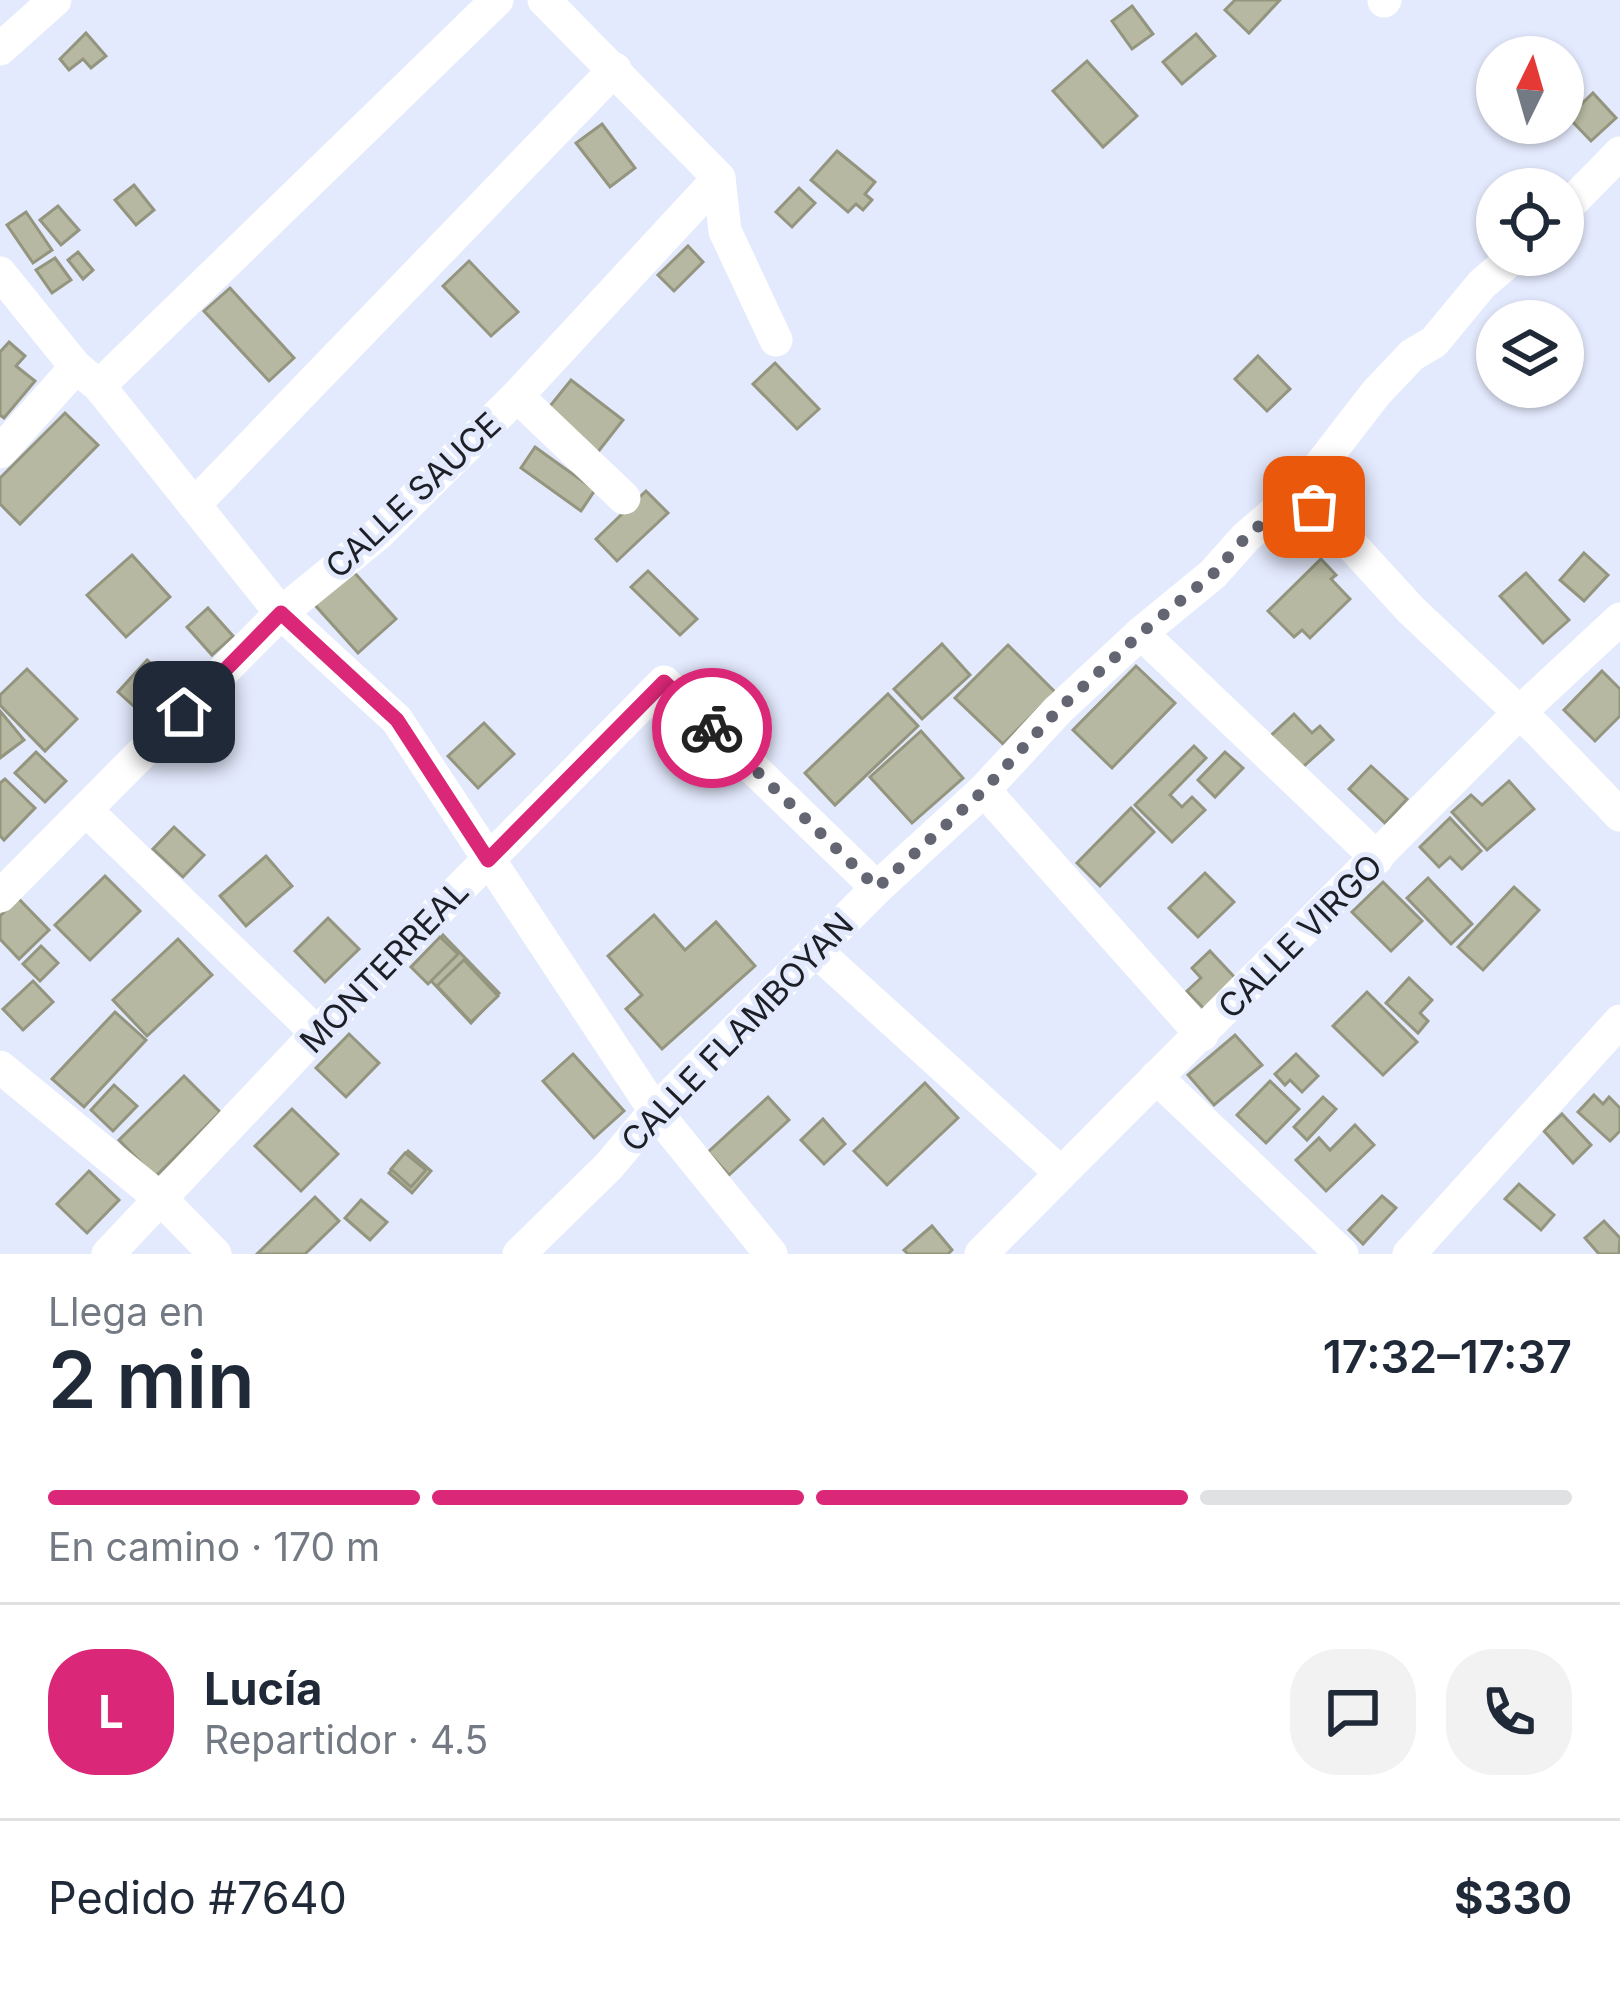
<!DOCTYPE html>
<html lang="es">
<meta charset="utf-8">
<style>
:root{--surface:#fff;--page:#f2f2f3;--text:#1f2937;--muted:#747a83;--line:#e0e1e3;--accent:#db2777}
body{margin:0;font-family:Inter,sans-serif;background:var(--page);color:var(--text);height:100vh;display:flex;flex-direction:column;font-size:45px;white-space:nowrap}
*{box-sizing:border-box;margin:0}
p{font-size:39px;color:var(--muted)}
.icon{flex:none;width:66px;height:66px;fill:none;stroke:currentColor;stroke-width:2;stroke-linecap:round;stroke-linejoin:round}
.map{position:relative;height:1254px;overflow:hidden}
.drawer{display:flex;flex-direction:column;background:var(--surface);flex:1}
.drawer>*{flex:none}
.needle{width:78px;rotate:5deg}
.controls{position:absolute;left:1476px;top:36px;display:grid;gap:24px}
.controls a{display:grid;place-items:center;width:108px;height:108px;border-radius:50%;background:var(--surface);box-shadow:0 3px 9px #0004;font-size:60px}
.pin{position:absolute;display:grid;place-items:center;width:102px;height:102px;color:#fff;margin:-51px;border-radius:24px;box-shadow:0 6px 18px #0006}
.courier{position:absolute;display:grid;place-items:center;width:120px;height:120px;margin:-60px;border:9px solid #db2777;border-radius:50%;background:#fff;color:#222;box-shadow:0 3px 15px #0007}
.overview em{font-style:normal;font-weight:600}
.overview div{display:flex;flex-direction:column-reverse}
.overview{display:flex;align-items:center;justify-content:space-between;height:204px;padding:0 48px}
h1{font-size:78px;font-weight:600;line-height:90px}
.bar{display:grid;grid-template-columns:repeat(4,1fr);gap:18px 12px;align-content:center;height:144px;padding:0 48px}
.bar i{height:15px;border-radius:9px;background:var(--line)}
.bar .active{background:var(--accent)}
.bar p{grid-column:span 4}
.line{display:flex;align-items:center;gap:30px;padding:0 48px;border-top:3px solid var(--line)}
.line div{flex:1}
.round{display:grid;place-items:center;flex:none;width:126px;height:126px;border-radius:48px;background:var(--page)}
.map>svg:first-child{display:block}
.building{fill:#b6b8a1;stroke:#93957e;stroke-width:3}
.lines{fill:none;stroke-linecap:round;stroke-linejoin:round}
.minor{stroke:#fff;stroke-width:33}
.done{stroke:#636672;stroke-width:12;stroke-dasharray:0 21.6}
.route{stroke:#db2777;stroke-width:15}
.labels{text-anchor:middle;stroke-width:10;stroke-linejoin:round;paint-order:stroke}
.street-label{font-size:33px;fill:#1d1f27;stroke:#e4eafd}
</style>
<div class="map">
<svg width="1620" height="1254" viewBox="0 0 1620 1254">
<rect width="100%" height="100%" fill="#e4eafd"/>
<g class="building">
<polygon points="1235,0 1280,0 1249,33 1225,10"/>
<polygon points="1132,6 1153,34 1132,49 1112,21"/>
<polygon points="86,33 106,56 91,68 83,59 69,70 60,59"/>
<polygon points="1196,34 1215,56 1182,84 1163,62"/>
<polygon points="1087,61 1137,116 1103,147 1053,91"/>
<polygon points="1593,93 1616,118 1591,141 1568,117"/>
<polygon points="602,124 635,168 610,187 576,143"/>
<polygon points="837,151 875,182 865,194 872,200 863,210 856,204 848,212 811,180"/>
<polygon points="134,185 154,210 136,225 115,200"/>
<polygon points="799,188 815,203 792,227 776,212"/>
<polygon points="58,206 79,230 61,245 40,220"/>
<polygon points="26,212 52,250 33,263 7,225"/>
<polygon points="688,246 703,262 674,291 658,275"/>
<polygon points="78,252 93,270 83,279 68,260"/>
<polygon points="55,258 71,280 52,293 36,270"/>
<polygon points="469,261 518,312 491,336 443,286"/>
<polygon points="230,288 294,358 269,381 204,311"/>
<polygon points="9,342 25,356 16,366 35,381 4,418 0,415 0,352"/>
<polygon points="1258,356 1290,389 1267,411 1235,379"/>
<polygon points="775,363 819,409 797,429 753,384"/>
<polygon points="571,380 623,420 594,457 542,416"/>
<polygon points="65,413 98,445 20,524 0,504 0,478"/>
<polygon points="535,447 595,490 581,511 521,468"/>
<polygon points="646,491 668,513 617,561 596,539"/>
<polygon points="1584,553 1608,575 1584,601 1560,580"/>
<polygon points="132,555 170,597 126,637 87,595"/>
<polygon points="1321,559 1336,575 1331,579 1350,599 1310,638 1302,630 1294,637 1268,611"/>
<polygon points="352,570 396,619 358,653 314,604"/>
<polygon points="648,571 697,619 680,635 631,587"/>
<polygon points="1526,573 1569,620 1543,643 1500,596"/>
<polygon points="208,608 233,636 212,655 187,627"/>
<polygon points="942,644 970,675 922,719 894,689"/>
<polygon points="1008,645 1055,692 1003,744 955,698"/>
<polygon points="147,660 169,679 139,711 118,692"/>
<polygon points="1136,666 1175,703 1112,768 1073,730"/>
<polygon points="27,669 77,719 45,751 0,705 0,695"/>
<polygon points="1602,671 1620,689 1620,716 1595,741 1564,710"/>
<polygon points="888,694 918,726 835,805 805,773"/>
<polygon points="0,711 24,740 0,758"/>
<polygon points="1294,714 1312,733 1320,726 1333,740 1295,774 1265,741"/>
<polygon points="484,723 514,754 478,788 448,756"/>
<polygon points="921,731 963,778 912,823 870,777"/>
<polygon points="1194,746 1206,758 1170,795 1182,807 1192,797 1205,810 1172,842 1135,805"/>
<polygon points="36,752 66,781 45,802 15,773"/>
<polygon points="1225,752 1243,768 1215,797 1198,780"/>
<polygon points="1371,766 1407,799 1385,823 1349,789"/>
<polygon points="5,779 35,808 4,840 0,836 0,783"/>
<polygon points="1509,781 1534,809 1487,850 1452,812 1471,795 1482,805"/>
<polygon points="1131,808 1154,832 1100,886 1077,863"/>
<polygon points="1450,818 1481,851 1462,869 1450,857 1439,867 1420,847"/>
<polygon points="174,827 204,855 183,877 153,849"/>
<polygon points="266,856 292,886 246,926 220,896"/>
<polygon points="1205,873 1234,902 1198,937 1169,908"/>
<polygon points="105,876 140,911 90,960 55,925"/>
<polygon points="1428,878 1472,924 1451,944 1407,898"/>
<polygon points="1383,882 1422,921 1391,951 1352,912"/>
<polygon points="1514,887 1539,910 1483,970 1458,947"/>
<polygon points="18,898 49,930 19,959 0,939 0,916"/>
<polygon points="654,915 685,950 716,922 755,966 662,1049 626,1009 642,995 608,956"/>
<polygon points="328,918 359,949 325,982 295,951"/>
<polygon points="443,935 499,993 471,1023 418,967"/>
<polygon points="440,937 458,954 428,984 411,967"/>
<polygon points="178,939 212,975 147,1036 113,1000"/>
<polygon points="41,946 58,963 40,981 23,964"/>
<polygon points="1210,951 1238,981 1206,1011 1187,991 1201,978 1192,968"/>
<polygon points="464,960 498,996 471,1022 437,986"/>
<polygon points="1409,978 1432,1000 1420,1013 1428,1021 1418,1033 1386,1003"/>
<polygon points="33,981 53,1002 23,1030 3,1009"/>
<polygon points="1367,992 1417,1042 1383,1075 1333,1026"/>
<polygon points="115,1012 146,1040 84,1107 52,1079"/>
<polygon points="349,1034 379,1063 346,1097 316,1068"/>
<polygon points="1235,1035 1262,1065 1214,1105 1188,1075"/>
<polygon points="573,1054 624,1111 594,1138 543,1081"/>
<polygon points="1296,1054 1318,1076 1302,1092 1290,1080 1285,1085 1275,1074"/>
<polygon points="184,1076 220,1112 155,1177 119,1140"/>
<polygon points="1270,1081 1299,1109 1266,1143 1237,1115"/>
<polygon points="925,1083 958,1118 887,1185 854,1151"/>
<polygon points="114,1085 137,1106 113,1131 91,1110"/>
<polygon points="1594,1095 1603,1104 1609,1097 1620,1108 1620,1131 1610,1141 1578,1112"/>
<polygon points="768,1097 789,1120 729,1175 708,1152"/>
<polygon points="1323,1097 1336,1109 1307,1140 1294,1127"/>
<polygon points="292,1109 338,1154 301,1191 255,1146"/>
<polygon points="1562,1114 1591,1145 1573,1163 1544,1131"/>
<polygon points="823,1119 845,1144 824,1164 801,1140"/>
<polygon points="1355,1125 1374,1145 1326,1191 1296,1160 1319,1138 1330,1150"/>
<polygon points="408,1151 431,1171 412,1193 389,1173"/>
<polygon points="405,1153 426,1170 411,1187 391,1169"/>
<polygon points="89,1171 119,1200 87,1233 57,1204"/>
<polygon points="1519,1184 1554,1215 1541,1230 1505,1199"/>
<polygon points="1382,1196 1396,1208 1363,1244 1349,1230"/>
<polygon points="315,1197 339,1221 305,1254 257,1254"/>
<polygon points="361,1200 387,1222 370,1240 345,1218"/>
<polygon points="1604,1221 1620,1238 1619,1254 1599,1254 1585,1238"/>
<polygon points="932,1226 952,1250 948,1254 908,1254 904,1250"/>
</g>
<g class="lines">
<g class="minor">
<polyline points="544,0 719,178 725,231 776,340"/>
<polyline points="1384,1 1385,0"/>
<polyline points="0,49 55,0"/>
<polyline points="1563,211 1620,153"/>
<polyline points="0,273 76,367 99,386 281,613 397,720 655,1111 771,1254"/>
<polyline points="99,386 497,0"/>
<polyline points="517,396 624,498"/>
<polyline points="0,452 76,367"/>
<polyline points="1301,490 1411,610 1537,729 1620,815"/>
<polyline points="194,505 615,69"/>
<polyline points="1141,633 1377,858"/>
<polyline points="984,790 1202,1035"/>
<polyline points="87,811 317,1033"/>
<polyline points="0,896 281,613 378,534 517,396 719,178"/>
<polyline points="815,950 1061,1173"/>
<polyline points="0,1067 162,1200 215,1254"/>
<polyline points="1156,1077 1342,1254"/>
<polyline points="108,1254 317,1033 664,682 877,888"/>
<polyline points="519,1254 609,1166 655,1111 877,888 984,790 1058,710 1141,633 1213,574 1246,537 1301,490 1376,393 1412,355 1434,342 1482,284 1516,255"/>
<polyline points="981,1254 1519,713 1620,619"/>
<polyline points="1409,1254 1620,1021"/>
</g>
</g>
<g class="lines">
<polyline class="done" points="712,728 877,888 984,790 1058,710 1141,633 1213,574 1246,537 1301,490 1314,507"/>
<polyline class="route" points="184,712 281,613 397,720 488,860 664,682 712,728"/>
</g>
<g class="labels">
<g class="street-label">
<text transform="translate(413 495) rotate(-43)" y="12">CALLE SAUCE</text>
<text transform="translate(1300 936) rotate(-45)" y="12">CALLE VIRGO</text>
<text transform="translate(384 966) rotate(-46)" y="12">MONTERREAL</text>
<text transform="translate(737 1032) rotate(-46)" y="12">CALLE FLAMBOYAN</text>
</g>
</g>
</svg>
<div class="controls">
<a><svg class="needle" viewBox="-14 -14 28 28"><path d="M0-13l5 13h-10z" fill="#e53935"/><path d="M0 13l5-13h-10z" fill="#747a83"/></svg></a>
<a><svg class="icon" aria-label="locate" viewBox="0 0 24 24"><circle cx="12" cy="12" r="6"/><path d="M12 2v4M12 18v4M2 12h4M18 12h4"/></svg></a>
<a><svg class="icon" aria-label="layers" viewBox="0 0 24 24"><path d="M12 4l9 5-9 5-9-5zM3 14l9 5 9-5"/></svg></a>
</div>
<div class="pin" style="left:1314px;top:507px;background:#ea580c"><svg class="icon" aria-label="bag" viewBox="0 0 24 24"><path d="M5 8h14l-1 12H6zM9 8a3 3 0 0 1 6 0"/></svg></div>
<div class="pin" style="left:184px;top:712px;background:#1f2937"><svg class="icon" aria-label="home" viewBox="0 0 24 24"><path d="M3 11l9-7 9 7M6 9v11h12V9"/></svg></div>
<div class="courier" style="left:712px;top:728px"><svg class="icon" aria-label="bike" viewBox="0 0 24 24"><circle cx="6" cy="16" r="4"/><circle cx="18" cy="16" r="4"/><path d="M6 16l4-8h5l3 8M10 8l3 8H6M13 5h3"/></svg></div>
</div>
<section class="drawer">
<div class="overview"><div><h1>2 min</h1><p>Llega en</p></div><em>17:32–17:37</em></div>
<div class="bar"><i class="active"></i><i class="active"></i><i class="active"></i><i></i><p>En camino · 170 m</p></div>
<div class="line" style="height:216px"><b class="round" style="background:var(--accent);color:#fff">L</b><div><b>Lucía</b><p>Repartidor · 4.5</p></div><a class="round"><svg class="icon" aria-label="chat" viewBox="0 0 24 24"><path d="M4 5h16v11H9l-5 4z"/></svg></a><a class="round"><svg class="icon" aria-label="phone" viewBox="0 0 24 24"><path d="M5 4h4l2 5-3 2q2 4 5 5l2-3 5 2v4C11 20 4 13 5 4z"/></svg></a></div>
<div class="line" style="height:156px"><div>Pedido #7640</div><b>$330</b></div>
</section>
